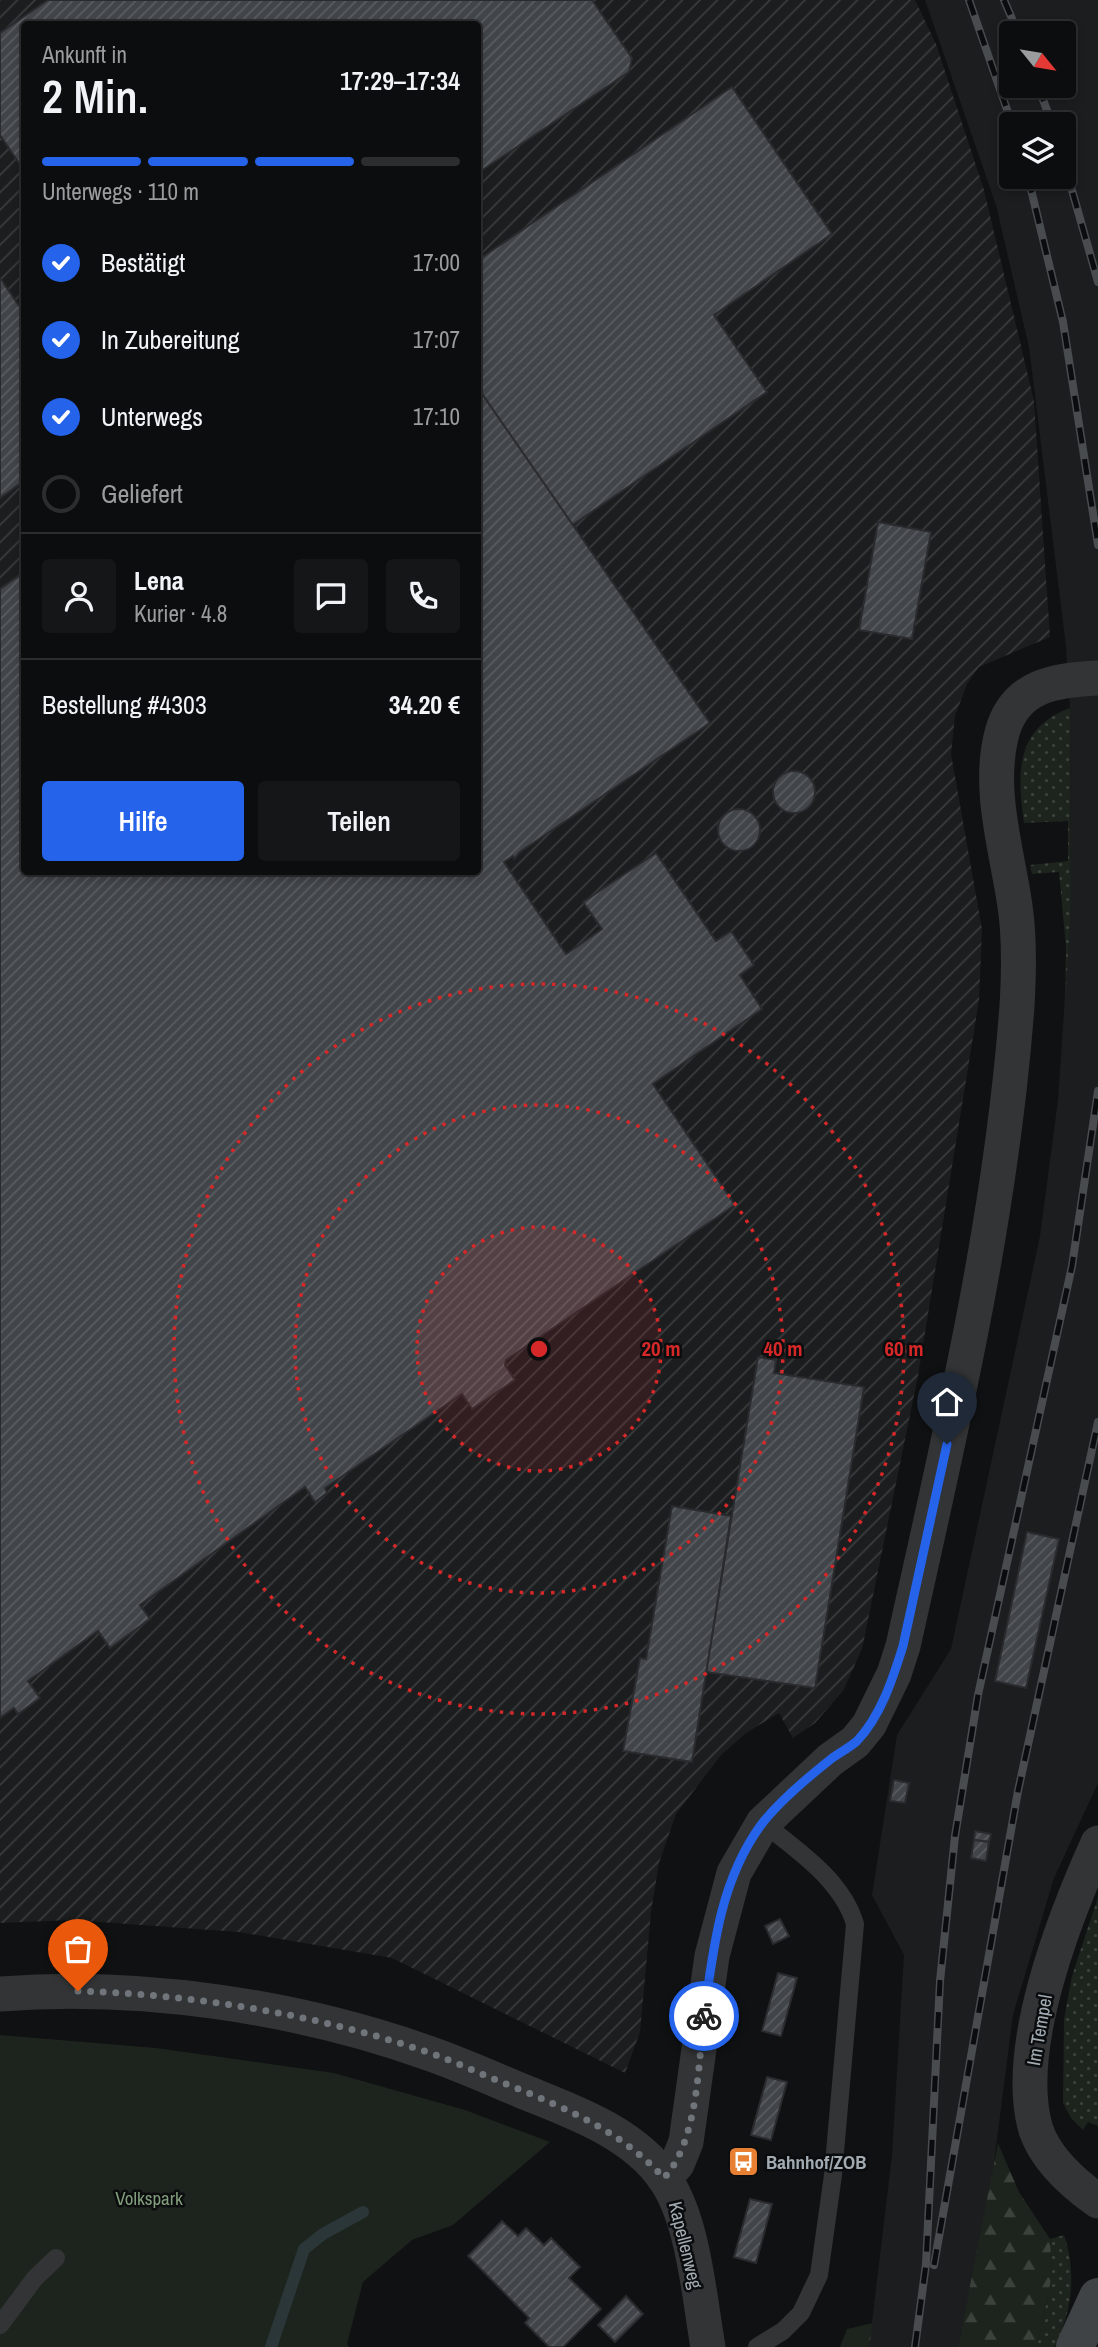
<!DOCTYPE html>
<html lang="de">
<meta charset="utf-8">
<style>
:root{--surface:#0c0d0e;--page:#151617;--text:#f1f3f6;--muted:#9a9c9e;--line:#2c2d2e;--accent:#2563eb}
body{margin:0;font-family:"Archivo Narrow",sans-serif;background:var(--page);color:var(--text);height:100vh;display:flex;flex-direction:column;font-size:26px;white-space:nowrap}
*{box-sizing:border-box;margin:0}
p{font-size:23px;color:var(--muted)}
.icon{flex:none;width:38px;height:38px;fill:none;stroke:currentColor;stroke-width:2;stroke-linecap:round;stroke-linejoin:round}
.map{position:relative;flex:1;overflow:hidden}
.details{position:absolute;left:21px;top:21px;width:460px;height:854px;display:flex;flex-direction:column;background:var(--surface);border-radius:7px;box-shadow:0 4px 10px #0003,0 0 0 2px var(--line)}
.details>*{flex:none}
.needle{width:46px;rotate:120deg}
.controls{position:absolute;left:999px;top:21px;display:grid;gap:14px}
.controls a{display:grid;place-items:center;width:77px;height:77px;border-radius:7px;background:var(--surface);box-shadow:0 4px 10px #0003,0 0 0 2px var(--line);font-size:35px}
.pin{position:absolute;display:grid;place-items:center;width:60px;height:60px;color:#fff;margin:-72px -30px;border-radius:50% 50% 50% 0;rotate:-45deg;box-shadow:0 0 7px #0007}
.pin .icon{rotate:45deg}
.courier{position:absolute;display:grid;place-items:center;width:70px;height:70px;margin:-35px;border:5px solid #2563eb;border-radius:50%;background:#fff;color:#222;box-shadow:0 2px 9px #0007}
.head em{font-style:normal;font-weight:600}
.head div{display:flex;flex-direction:column-reverse}
.head{display:flex;align-items:center;justify-content:space-between;height:119px;padding:0 21px}
h1{font-size:46px;font-weight:600;line-height:52px}
.bar{display:grid;grid-template-columns:repeat(4,1fr);gap:10px 7px;align-content:center;height:84px;padding:0 21px}
.bar i{height:9px;border-radius:5px;background:var(--line)}
.bar .active{background:var(--accent)}
.bar p{grid-column:span 4}
.line{display:flex;align-items:center;gap:18px;padding:0 21px;border-top:2px solid var(--line)}
.line div{flex:1}
.round{display:grid;place-items:center;flex:none;width:74px;height:74px;border-radius:7px;background:var(--page)}
ol{padding:0 21px;list-style:none}
li{display:flex;align-items:center;gap:21px;height:77px}
li p{margin-inline-start:auto}
li .icon{padding:7px;border-radius:50%;background:var(--accent);color:#fff;stroke-width:4}
li:last-child{color:var(--muted)}
li i{width:38px;height:38px;border:4px solid var(--line);border-radius:50%}
.button{display:flex;gap:14px;margin-top:auto;padding:14px 21px}
.button a{flex:1;height:80px;border-radius:7px;background:var(--accent);color:#fff;font-size:28px;font-weight:600;line-height:80px;text-align:center}
.button a+a{background:var(--page);color:var(--text)}
.map>svg:first-child{display:block}
.built{fill:#1c1d1f;fill-rule:evenodd}
.industrial{fill:url(#industrial-furrows);fill-rule:evenodd}
.grass{fill:url(#grass-dots)}
.forest{fill:url(#forest-firs)}
.green{fill:#1d241d}
.lines{fill:none;stroke-linecap:round;stroke-linejoin:round}
.stream{stroke:#2b3639;stroke-width:12}
.building{fill:url(#building-hatch);stroke:#2a2b2e;stroke-width:2}
.service{stroke:#323436;stroke-width:18}
.minor{stroke:#323436;stroke-width:35}
.secondary{stroke:#404346;stroke-width:38}
.rail-casing{stroke:#494c4f;stroke-width:8}
.rail{stroke:#0b0c0d;stroke-width:5;stroke-dasharray:16;stroke-linecap:butt}
.done{stroke:#6f757a;stroke-width:7;stroke-dasharray:0 12.6}
.route{stroke:#2563eb;stroke-width:9}
.ring{fill:none;stroke:#d62828;stroke-width:3.5;stroke-dasharray:3.5 7}
.labels{text-anchor:middle;stroke-width:5;stroke-linejoin:round;paint-order:stroke}
.street-label{font-size:19px;fill:#a2abb2;stroke:#0b0c0d}
.poi-label{font-size:19px;font-weight:bold;fill:#a2abb2;stroke:#0b0c0d;text-anchor:start}
.park-label{font-size:19px;fill:#809c7a;stroke:#0b0c0d}
.centre{fill:#d62828;stroke:#0b0c0d;stroke-width:3.5}
.ring-label{font-size:21px;text-anchor:middle;font-weight:bold;fill:#d62828;stroke:#0b0c0d;stroke-width:5;stroke-linejoin:round;paint-order:stroke}
</style>
<div class="map">
<svg width="1098" height="2347" viewBox="0 0 1098 2347">
<defs>
<pattern id="industrial-furrows" width="10" height="10" patternUnits="userSpaceOnUse" patternTransform="scale(1.75)"><rect width="10" height="10" fill="#1c1d1f"/><path d="M-1 1l2-2M0 10L10 0M9 11l2-2" fill="none" stroke="#3a3b3d"/></pattern>
<pattern id="grass-dots" width="8" height="8" patternUnits="userSpaceOnUse" patternTransform="scale(1.75)"><rect width="8" height="8" fill="#1d241d"/><path d="M2 2h.1M6 6h.1" fill="none" stroke="#3b413b" stroke-width="1.8" stroke-linecap="round"/></pattern>
<pattern id="forest-firs" width="22" height="20" patternUnits="userSpaceOnUse" patternTransform="scale(1.75)"><rect width="22" height="20" fill="#1d241d"/><path d="M5 1l3.5 6h-7zM16 11l3.5 6h-7z" fill="#3b413b"/></pattern>
<pattern id="building-hatch" width="6" height="6" patternUnits="userSpaceOnUse" patternTransform="scale(1.75)"><rect width="6" height="6" fill="#414448"/><path d="M-1 1l2-2M0 6l6-6M5 7l2-2" fill="none" stroke="#595c60"/></pattern>
</defs>
<rect width="100%" height="100%" fill="#101112"/>
<path class="built" d="M925 0H1098V1783L1054 1878 1013 2015 992 2178 958 2347H869L892 2155 904 1955 872 1895 897 1735 951 1649 1040 1236 1058 1100 1071 905 1070 708 1066 647 1029 347 996 205ZM1012 33H1064V86H1012ZM1012 124H1064V177H1012Z"/>
<path class="industrial" d="M0 0H915L936 44 984 190 1034 401 1050 637 979 667 967 684 955 716 951 754 982 929 979 1000 918 1376 862 1649 843 1691 815 1723 793 1738 779 1713 746 1733 721 1755 676 1814 659 1863 651 1912 640 2032 625 2073 392 1958 239 1932 72 1920 0 1923ZM24 24H478V872H24Z"/>
<g class="grass">
<path d="M1070 708 1071 905 1065 1008 1066 947 1059 872 1032 874 1030 865 1068 861V821L1024 823C1017 774 1015 728 1070 708Z"/>
<polygon points="1098,1897 1098,2126 1088,2122 1083,2130 1071,2118 1063,2103 1064,2019 1072,1976"/>
<path d="M1064 2235C1077 2274 1072 2310 1055 2347H1037L1052 2275 1050 2239Z"/>
</g>
<g class="forest">
<polygon points="998,2143 1019,2192 1050,2239 1052,2275 1037,2347 958,2347"/>
<polygon points="873,2323 869,2347 840,2347 847,2329"/>
</g>
<polygon class="green" points="0,2035 156,2048 334,2073 465,2110 550,2142 453,2225 412,2240 363,2282 347,2344 349,2347 0,2347"/>
<g class="lines">
<polyline class="stream" points="271,2347 304,2249 323,2234 363,2212"/>
</g>
<g class="building">
<polygon points="48,0 592,0 632,58 629,72 478,173 478,24 24,24 24,159 19,163 0,135 0,33"/>
<polygon points="732,87 832,234 714,315 767,392 571,526 478,388 478,260"/>
<polygon points="0,278 24,313 24,481 0,498"/>
<polygon points="478,388 710,723 520,852 514,859 513,856 504,862 566,954 602,929 583,902 656,853 716,941 731,931 754,965 740,975 762,1009 653,1084 735,1205 506,1360 505,1365 515,1380 472,1409 462,1394 325,1488 327,1493 315,1502 305,1487 140,1605 150,1619 110,1648 98,1631 28,1681 40,1698 18,1714 14,1708 0,1718 0,589 24,572 24,872 478,872"/>
<polygon points="878,522 931,532 912,639 859,630"/>
<circle cx="794" cy="792" r="21"/>
<circle cx="739" cy="830" r="21"/>
<polygon points="758,1357 776,1360 774,1373 864,1387 815,1688 706,1672"/>
<polygon points="672,1506 731,1516 692,1762 623,1751 640,1658 646,1659"/>
<polygon points="1027,1532 1059,1539 1026,1688 995,1681"/>
<polygon points="894,1780 909,1783 905,1803 890,1801"/>
<polygon points="975,1831 991,1834 989,1842 974,1840"/>
<polygon points="974,1840 989,1842 986,1861 971,1858"/>
<polygon points="780,1919 789,1936 773,1944 765,1926"/>
<polygon points="778,1973 797,1978 781,2036 762,2031"/>
<polygon points="767,2077 787,2082 771,2140 751,2135"/>
<polygon points="750,2199 772,2204 756,2263 734,2257"/>
<polygon points="502,2221 518,2236 526,2228 544,2245 551,2238 580,2267 569,2278 601,2309 563,2347 549,2347 525,2323 529,2318 468,2256"/>
<polygon points="626,2296 643,2314 615,2342 598,2325"/>
</g>
<g class="lines">
<g class="service">
<polyline points="0,2325 35,2278 56,2258"/>
<path d="M757 2347 783 2331 801 2313 819 2275 833 2175 855 1924C842 1880 797 1850 763 1823"/>
</g>
<g class="minor">
<path d="M1098 1843C1065 1916 1012 2050 1036 2130 1046 2159 1074 2184 1098 2201"/>
<path d="M0 1994C140 1983 296 2006 428 2053 460 2064 491 2078 522 2091 571 2111 633 2132 665 2179 694 2222 699 2296 708 2347"/>
<path d="M664 2178 677 2164 686 2142 712 1956 734 1873 763 1823 830 1760 855 1742 869 1725 894 1674 903 1646C950 1434 1001 1223 1017 1006 1019 972 1020 939 1015 906 1007 850 987 789 1002 733 1015 685 1055 680 1098 678"/>
</g>
<polyline class="secondary" points="1075,2347 1098,2297"/>
<defs>
<g id="rail">
<polyline points="969,0 1012,124"/>
<polyline points="1004,0 1018,33"/>
<polyline points="1038,86 1052,124"/>
<polyline points="1064,162 1098,282"/>
<polyline points="1028,177 1063,322 1098,545"/>
<polyline points="934,2265 1018,1791 1098,1422"/>
<polyline points="915,2347 926,2264 940,1981 955,1836 978,1695 1072,1266 1098,1091"/>
</g>
</defs>
<use href="#rail" class="rail-casing"/>
<use href="#rail" class="rail"/>
</g>
<g class="lines">
<path class="done" d="M78 1991C196 1995 316 2014 427 2052 456 2062 483 2075 511 2086 568 2109 622 2132 664 2178 698 2141 698 2066 704 2016"/>
<path class="route" d="M704 2016C713 1950 720 1881 761 1825 779 1801 807 1778 831 1759 839 1753 849 1748 857 1741 881 1716 893 1678 903 1646L947 1444"/>
</g>
<circle cx="539" cy="1349" r="122" fill="#d62828" fill-opacity=".12"/>
<g class="ring">
<circle cx="539" cy="1349" r="122"/>
<circle cx="539" cy="1349" r="244"/>
<circle cx="539" cy="1349" r="365"/>
</g>
<defs>
<symbol id="bus-square" viewBox="-11 -11 22 22"><rect x="-9" y="-9" width="18" height="18" rx="4" fill="#e78033" stroke="#0b0c0d"/><path d="M-5-6H5V4H4V6H2V4H-2V6H-4V4H-5ZM-3.5-4V0h7V-4ZM-3.5 1.2v1.5H-2V1.2ZM2 1.2v1.5H3.5V1.2Z" fill="#fff"/></symbol>
</defs>
<g fill-rule="evenodd">
<use href="#bus-square" x="726" y="2144" width="35" height="35"/>
</g>
<g class="labels">
<g class="street-label">
<text transform="translate(1039 2030) rotate(-80)" y="7">Im Tempel</text>
<text transform="translate(686 2245) rotate(76)" y="7">Kapellenweg</text>
</g>
<g class="poi-label">
<text x="766" y="2169">Bahnhof/ZOB</text>
</g>
<g class="park-label">
<text x="149" y="2205">Volkspark</text>
</g>
</g>
<circle cx="539" cy="1349" r="10" class="centre"/>
<g class="ring-label">
<text x="661" y="1356">20 m</text>
<text x="783" y="1356">40 m</text>
<text x="904" y="1356">60 m</text>
</g>
</svg>
<div class="controls">
<a><svg class="needle" viewBox="-14 -14 28 28"><path d="M0-13l5 13h-10z" fill="#e53935"/><path d="M0 13l5-13h-10z" fill="#9a9c9e"/></svg></a>
<a><svg class="icon" aria-label="layers" viewBox="0 0 24 24"><path d="M12 4l9 5-9 5-9-5zM3 14l9 5 9-5"/></svg></a>
</div>
<div class="pin" style="left:78px;top:1991px;background:#ea580c"><svg class="icon" aria-label="bag" viewBox="0 0 24 24"><path d="M5 8h14l-1 12H6zM9 8a3 3 0 0 1 6 0"/></svg></div>
<div class="pin" style="left:947px;top:1444px;background:#1f2937"><svg class="icon" aria-label="home" viewBox="0 0 24 24"><path d="M3 11l9-7 9 7M6 9v11h12V9"/></svg></div>
<div class="courier" style="left:704px;top:2016px"><svg class="icon" aria-label="bike" viewBox="0 0 24 24"><circle cx="6" cy="16" r="4"/><circle cx="18" cy="16" r="4"/><path d="M6 16l4-8h5l3 8M10 8l3 8H6M13 5h3"/></svg></div>
<section class="details">
<div class="head"><div><h1>2 Min.</h1><p>Ankunft in</p></div><em>17:29–17:34</em></div>
<div class="bar"><i class="active"></i><i class="active"></i><i class="active"></i><i></i><p>Unterwegs · 110 m</p></div>
<ol>
<li><svg class="icon" aria-label="check" viewBox="0 0 24 24"><path d="M5 12l5 5 9-10"/></svg>Bestätigt<p>17:00</p></li>
<li><svg class="icon" aria-label="check" viewBox="0 0 24 24"><path d="M5 12l5 5 9-10"/></svg>In Zubereitung<p>17:07</p></li>
<li><svg class="icon" aria-label="check" viewBox="0 0 24 24"><path d="M5 12l5 5 9-10"/></svg>Unterwegs<p>17:10</p></li>
<li><i></i>Geliefert</li>
</ol>
<div class="line" style="height:126px"><a class="round"><svg class="icon" aria-label="person" viewBox="0 0 24 24"><circle cx="12" cy="8" r="4"/><path d="M4 21q1-7 8-7t8 7"/></svg></a><div><b>Lena</b><p>Kurier · 4.8</p></div><a class="round"><svg class="icon" aria-label="chat" viewBox="0 0 24 24"><path d="M4 5h16v11H9l-5 4z"/></svg></a><a class="round"><svg class="icon" aria-label="phone" viewBox="0 0 24 24"><path d="M5 4h4l2 5-3 2q2 4 5 5l2-3 5 2v4C11 20 4 13 5 4z"/></svg></a></div>
<div class="line" style="height:91px"><div>Bestellung #4303</div><b>34.20 €</b></div>
<div class="button"><a>Hilfe</a><a>Teilen</a></div>
</section>
</div>
